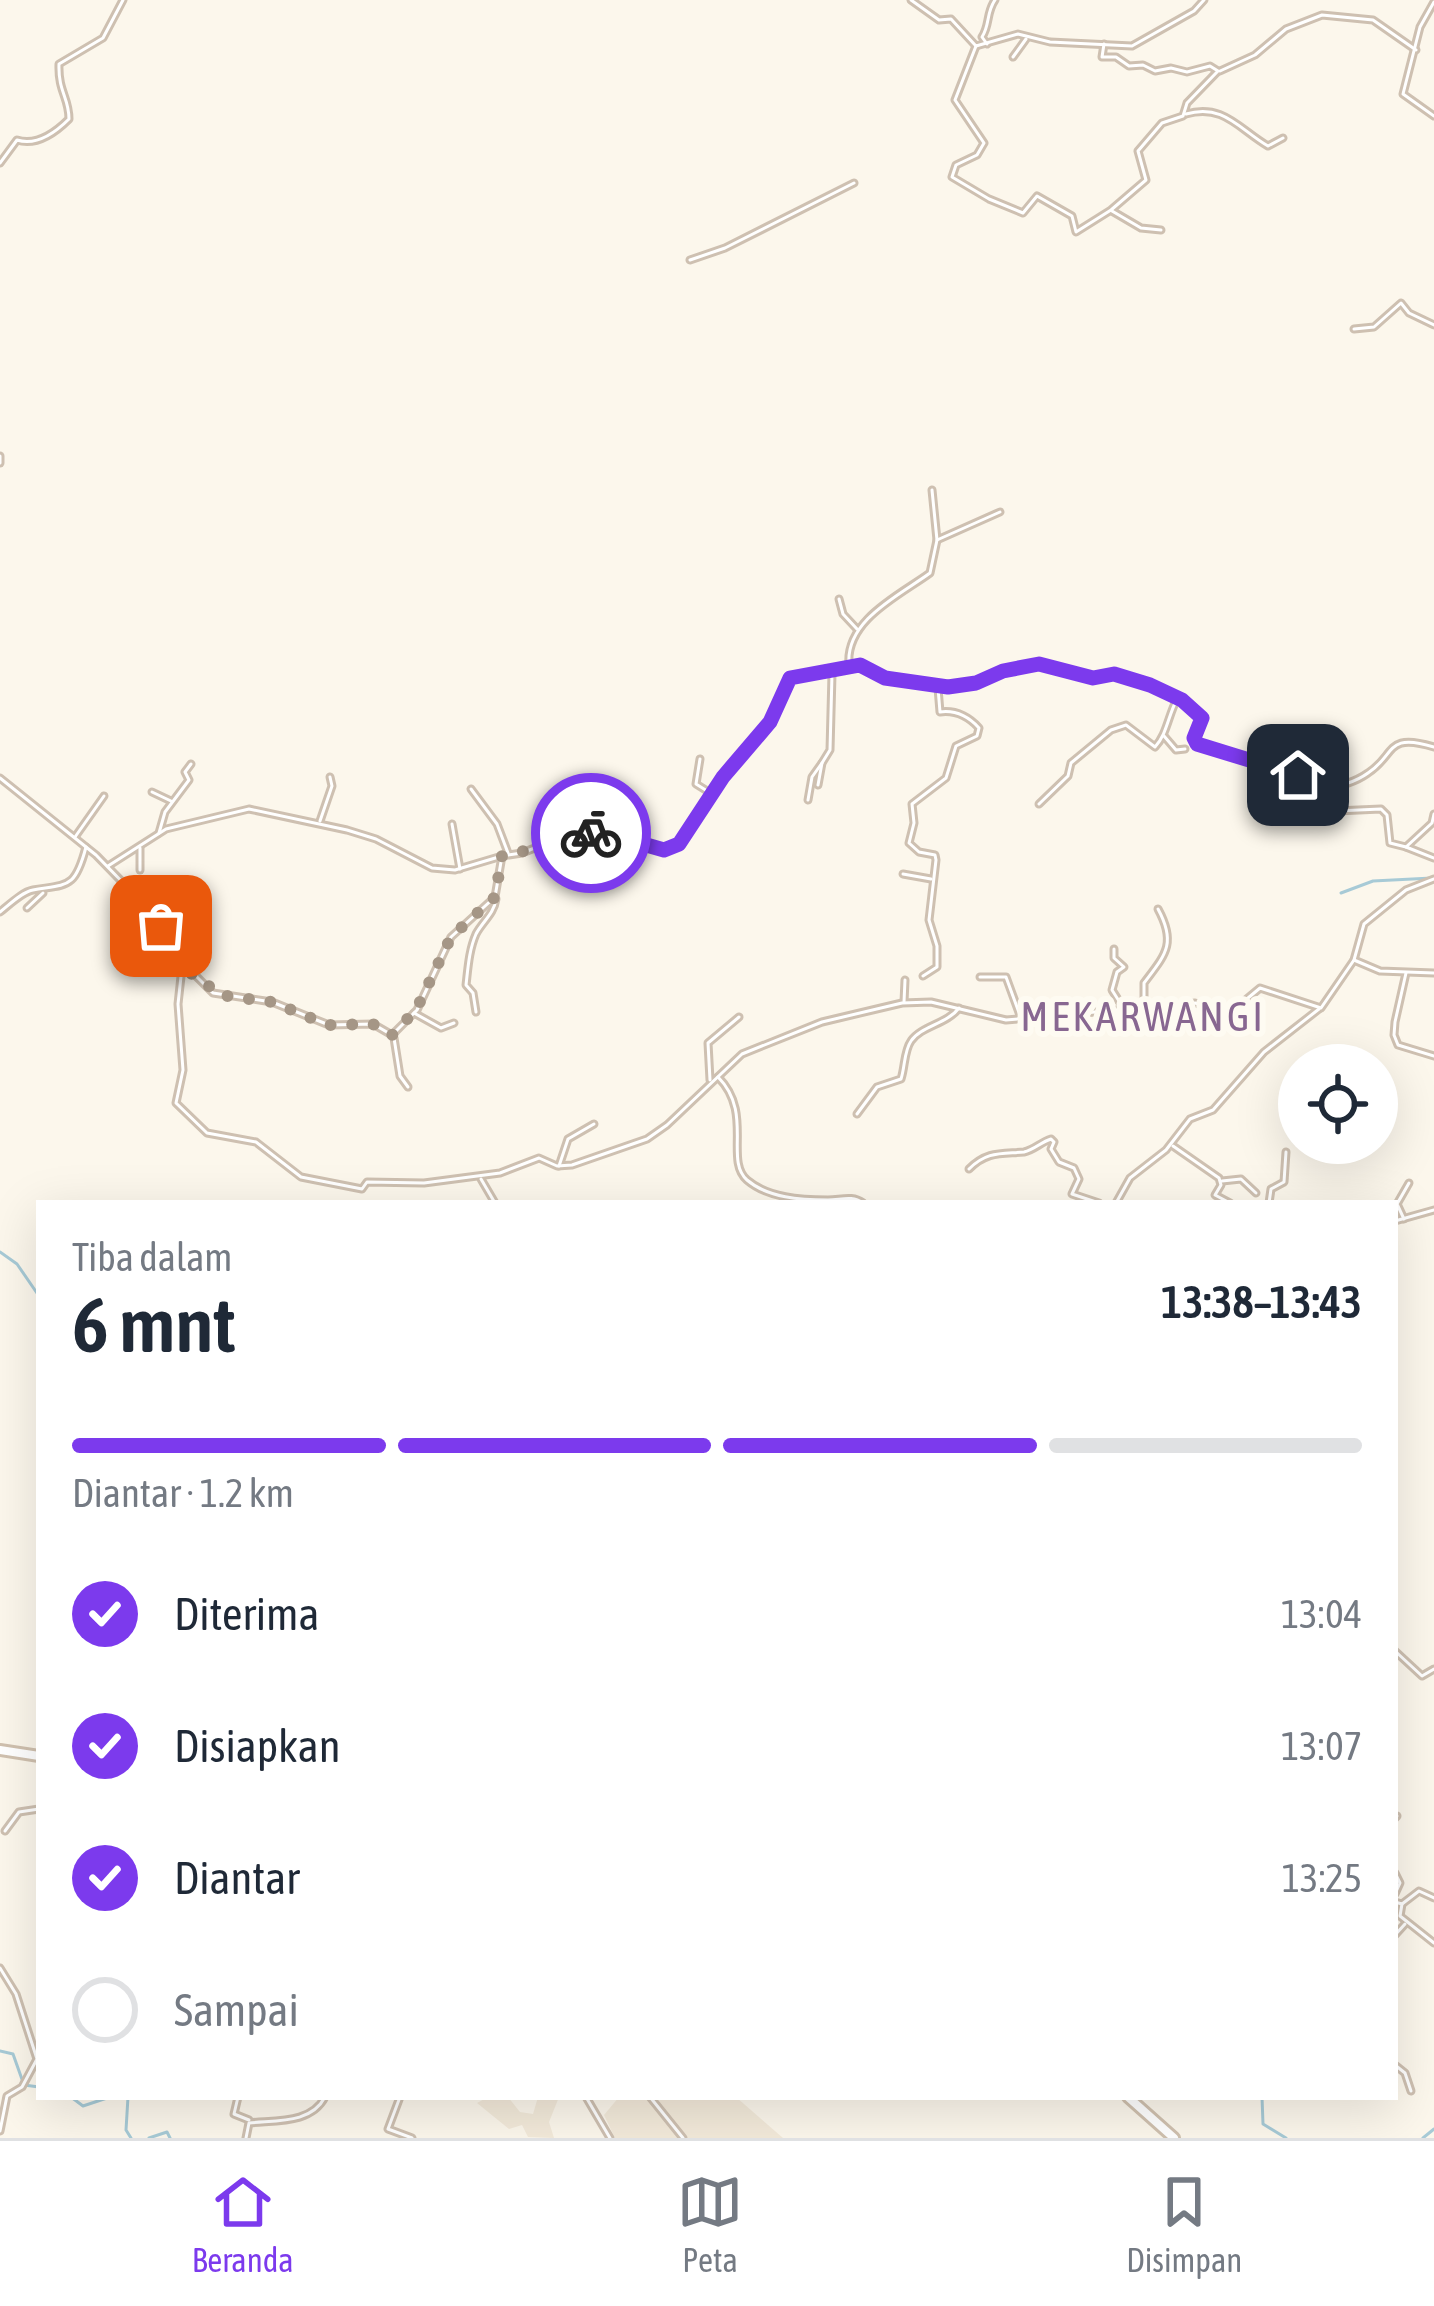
<!DOCTYPE html>
<html lang="id">
<meta charset="utf-8">
<style>
:root{--surface:#fff;--page:#f2f2f3;--text:#1f2937;--muted:#747a83;--line:#e0e1e3;--accent:#7c3aed}
body{margin:0;font-family:"Asap Condensed",sans-serif;background:var(--page);color:var(--text);height:100vh;display:flex;flex-direction:column;font-size:45px;white-space:nowrap}
*{box-sizing:border-box;margin:0}
p{font-size:39px;color:var(--muted)}
.icon{flex:none;width:66px;height:66px;fill:none;stroke:currentColor;stroke-width:2;stroke-linecap:round;stroke-linejoin:round}
.map{position:relative;flex:1;overflow:hidden}
.drawer{position:absolute;left:36px;top:1200px;width:1362px;height:900px;display:flex;flex-direction:column;background:var(--surface);border-radius:0px;box-shadow:0 12px 48px #0002}
.drawer>*{flex:none}
.tools{position:absolute;left:1278px;top:1044px;display:grid;gap:24px}
.tools a{display:grid;place-items:center;width:120px;height:120px;border-radius:50%;background:var(--surface);box-shadow:0 12px 48px #0002;font-size:60px}
.pin{position:absolute;display:grid;place-items:center;width:102px;height:102px;color:#fff;margin:-51px;border-radius:24px;box-shadow:0 6px 18px #0006}
.courier{position:absolute;display:grid;place-items:center;width:120px;height:120px;margin:-60px;border:9px solid #7c3aed;border-radius:50%;background:#fff;color:#222;box-shadow:0 3px 15px #0007}
.summary em{font-style:normal;font-weight:600}
.summary div{display:flex;flex-direction:column-reverse}
.summary{display:flex;align-items:center;justify-content:space-between;height:204px;padding:0 36px}
h1{font-size:78px;font-weight:600;line-height:90px}
.bar{display:grid;grid-template-columns:repeat(4,1fr);gap:18px 12px;align-content:center;height:144px;padding:0 36px}
.bar i{height:15px;border-radius:9px;background:var(--line)}
.bar .current{background:var(--accent)}
.bar p{grid-column:span 4}
ol{padding:0 36px;list-style:none}
li{display:flex;align-items:center;gap:36px;height:132px}
li p{margin-inline-start:auto}
li .icon{padding:12px;border-radius:50%;background:var(--accent);color:#fff;stroke-width:4}
li:last-child{color:var(--muted)}
li i{width:66px;height:66px;border:6px solid var(--line);border-radius:50%}
.tabs{display:flex;justify-content:space-around;align-items:center;height:168px;border-top:3px solid var(--line);background:var(--surface);font-size:33px;color:var(--muted)}
.tabs a{display:grid;justify-items:center;gap:6px}
.tabs .current{color:var(--accent)}
.map>svg:first-child{display:block}
.residential{fill:#f3eada}
.lines{fill:none;stroke-linecap:round;stroke-linejoin:round}
.stream{stroke:#a7cad6;stroke-width:3}
.street-casing{stroke:#cec0b1;stroke-width:9}
.secondary-casing{stroke:#d0c1af;stroke-width:14}
.street{stroke:#fff;stroke-width:3}
.secondary{stroke:#fff;stroke-width:8}
.done{stroke:#a59686;stroke-width:12;stroke-dasharray:0 21.6}
.route{stroke:#7c3aed;stroke-width:15}
.labels{text-anchor:middle;stroke-width:12;stroke-linejoin:round;paint-order:stroke}
.quarter-label{font-size:42px;letter-spacing:3px;fill:#886791;stroke:#fefbf2}
</style>
<div class="map">
<svg width="1434" height="2138" viewBox="0 0 1434 2138">
<rect width="100%" height="100%" fill="#fcf7ec"/>
<g class="residential">
<polygon points="488,2097 508,2097 520,2112 533,2114 538,2097 559,2097 549,2122 554,2138 528,2137 522,2125 509,2129 477,2103"/>
<polygon points="619,2097 736,2097 783,2138 615,2138 604,2115"/>
</g>
<g class="lines">
<g class="stream">
<polyline points="1341,893 1373,881 1432,878"/>
<polyline points="0,1252 17,1264 39,1296"/>
<polyline points="0,2051 13,2054 24,2085 39,2087"/>
<polyline points="71,2097 83,2106 110,2097"/>
<polyline points="128,2097 126,2130 131,2138"/>
<polyline points="1262,2097 1263,2124 1286,2138"/>
<polyline points="149,2138 167,2132 170,2138"/>
<polyline points="1423,2138 1434,2129"/>
</g>
<defs>
<g id="street">
<polyline points="911,0 939,20 951,19 976,46 1018,34 1050,42 1132,46 1194,11 1204,0"/>
<polyline points="1434,2 1420,27 1403,94 1434,116"/>
<path d="M987 44 982 37C990 25 986 13 995 0"/>
<polyline points="976,46 955,100 984,143 977,155 956,165 952,177 989,199 1023,213 1037,196 1072,216 1076,232 1111,210 1146,180 1138,151 1162,123 1183,116 1187,103 1218,71 1210,66 1187,72 1171,68 1155,71 1143,65 1129,66 1116,57 1102,57 1104,44"/>
<polyline points="1013,57 1026,39"/>
<polyline points="1220,71 1255,55 1286,29 1322,15 1373,20 1416,50"/>
<path d="M1186 114C1223 103 1239 129 1268 146L1283 138"/>
<path d="M0 163 17 140C36 146 55 133 69 119 69 97 58 92 59 64L103 38 123 0"/>
<polyline points="1112,211 1141,228 1161,230"/>
<polyline points="690,260 725,248 854,183"/>
<polyline points="1354,329 1374,327 1401,303 1409,313 1434,325"/>
<polyline points="0,456 0,463"/>
<polyline points="937,540 1000,512"/>
<polyline points="839,599 843,614 857,629"/>
<path d="M849 665C845 620 900 595 930 573L937 540 932 490"/>
<polyline points="1164,736 1176,750 1185,749"/>
<polyline points="700,759 696,784 712,794"/>
<polyline points="0,778 96,855 133,893 150,919 179,936 184,949 178,1004 183,1070 176,1103 207,1133 256,1142 301,1177 362,1189 367,1182 424,1183 500,1173 539,1158 557,1166 572,1165 647,1139 667,1125 742,1054 822,1022 902,1003 931,1002 1006,1020 1195,1003 1230,1013 1260,988 1321,1008 1354,960 1364,924 1406,890 1434,879"/>
<polyline points="818,785 822,763 830,750 832,674"/>
<polyline points="471,789 497,824 508,853"/>
<path d="M1321 789C1338 787 1354 783 1368 773 1396 755 1385 732 1434 747"/>
<polyline points="152,792 171,801"/>
<polyline points="808,800 812,777 822,763"/>
<path d="M1039 804 1068 776 1071 763 1111 730 1126 725 1155 747C1167 734 1168 716 1177 699"/>
<polyline points="1434,814 1432,823 1406,847 1434,858"/>
<polyline points="320,821 332,786 330,777"/>
<polyline points="452,824 460,869"/>
<polyline points="159,833 165,812 189,780 185,772 191,764"/>
<polyline points="75,837 104,796"/>
<polyline points="108,866 166,829 249,809 347,830 376,839 432,868 455,870 502,856"/>
<polyline points="140,870 140,848"/>
<polyline points="903,874 931,879"/>
<polyline points="27,908 43,893"/>
<path d="M0 912C9 905 22 892 33 890 68 884 75 889 86 847"/>
<polyline points="1114,949 1114,958 1124,967 1117,972 1112,990 1124,1009"/>
<polyline points="1354,960 1380,971 1434,973"/>
<polyline points="182,971 195,975 213,993 272,1002 329,1025 373,1024 392,1035 417,1010 451,937 495,897 502,856 522,853 565,836 592,833 637,841 662,850 672,848 687,835 723,777 769,722 790,678 860,665 885,678 948,687 976,683 1003,671 1039,664 1093,678 1114,674 1150,685 1182,700 1201,715 1194,738 1197,744 1315,781 1323,800 1336,811 1381,809 1387,815 1390,843 1406,847"/>
<polyline points="1406,973 1395,1022 1394,1035 1398,1045 1434,1056"/>
<path d="M923 976 937 967V946L929 920 936 860 935 855 919 852 909 843 914 823 912 804 946 778 956 746 977 736 979 728C968 716 955 710 940 712L938 688"/>
<polyline points="980,977 1006,977 1021,1018"/>
<polyline points="904,1002 905,980"/>
<path d="M1144 1008V983C1165 955 1177 944 1158 909"/>
<path d="M476 1012 473 993 466 985C468 968 469 950 476 934 483 921 494 914 496 899"/>
<polyline points="414,1013 441,1028 454,1023"/>
<polyline points="394,1038 400,1076 408,1087"/>
<path d="M718 1077C754 1113 724 1160 747 1180 768 1198 801 1200 828 1200 841 1200 852 1195 863 1203"/>
<polyline points="710,1080 708,1043 739,1017"/>
<path d="M857 1114 877 1087 901 1079C905 1067 904 1051 911 1041 921 1026 947 1024 959 1008"/>
<polyline points="1173,1146 1219,1178 1221,1185 1215,1195 1230,1203"/>
<polyline points="559,1166 568,1139 594,1124"/>
<path d="M969 1169C987 1151 1001 1154 1024 1152 1034 1150 1041 1142 1051 1139L1054 1142 1051 1149 1059 1162 1074 1168 1079 1179 1072 1194 1099 1203"/>
<polyline points="481,1179 495,1203"/>
<polyline points="1222,1181 1241,1179 1256,1193"/>
<polyline points="1116,1203 1130,1178 1166,1150 1190,1119 1213,1110 1264,1052 1319,1009"/>
<polyline points="1269,1203 1271,1189 1284,1182 1286,1152"/>
<polyline points="1404,1219 1397,1204 1409,1183"/>
<polyline points="1395,1221 1434,1210"/>
<polyline points="1395,1651 1422,1676 1434,1669"/>
<polyline points="1395,1818 1397,1816"/>
<polyline points="5,1831 19,1812 39,1809"/>
<polyline points="1395,1873 1400,1883 1395,1894"/>
<polyline points="1395,1902 1402,1904 1419,1891 1434,1898"/>
<polyline points="1402,1904 1400,1916 1434,1943"/>
<polyline points="1395,1935 1405,1924"/>
<polyline points="0,1968 16,1994 37,2059 22,2087 7,2096 0,2131"/>
<polyline points="1395,2065 1405,2073 1411,2091"/>
<polyline points="238,2097 234,2114 249,2120"/>
<polyline points="400,2097 388,2129 412,2138"/>
<polyline points="586,2097 610,2138"/>
<polyline points="650,2097 683,2138"/>
<path d="M246 2138 249 2123C276 2120 311 2124 325 2097"/>
</g>
<g id="secondary">
<polyline points="0,1750 39,1756"/>
<polyline points="1128,2097 1174,2138"/>
</g>
</defs>
<use href="#street" class="street-casing"/>
<use href="#secondary" class="secondary-casing"/>
<use href="#street" class="street"/>
<use href="#secondary" class="secondary"/>
</g>
<g class="lines">
<path class="done" d="M161 926C184 936 185 946 182 970L195 975 220 995 272 1002 328 1025 373 1024 392 1035 416 1010 451 937 495 897 502 856C533 851 560 837 591 833"/>
<polyline class="route" points="591,833 615,836 664,850 679,844 723,777 770,722 790,678 860,665 885,678 948,687 976,683 1003,671 1039,664 1093,678 1114,674 1150,685 1182,700 1202,718 1194,738 1197,744 1298,775"/>
</g>
<g class="labels">
<g class="quarter-label">
<text x="1143" y="1031">MEKARWANGI</text>
</g>
</g>
</svg>
<div class="tools">
<a><svg class="icon" aria-label="locate" viewBox="0 0 24 24"><circle cx="12" cy="12" r="6"/><path d="M12 2v4M12 18v4M2 12h4M18 12h4"/></svg></a>
</div>
<div class="pin" style="left:161px;top:926px;background:#ea580c"><svg class="icon" aria-label="bag" viewBox="0 0 24 24"><path d="M5 8h14l-1 12H6zM9 8a3 3 0 0 1 6 0"/></svg></div>
<div class="pin" style="left:1298px;top:775px;background:#1f2937"><svg class="icon" aria-label="home" viewBox="0 0 24 24"><path d="M3 11l9-7 9 7M6 9v11h12V9"/></svg></div>
<div class="courier" style="left:591px;top:833px"><svg class="icon" aria-label="bike" viewBox="0 0 24 24"><circle cx="6" cy="16" r="4"/><circle cx="18" cy="16" r="4"/><path d="M6 16l4-8h5l3 8M10 8l3 8H6M13 5h3"/></svg></div>
<section class="drawer">
<div class="summary"><div><h1>6 mnt</h1><p>Tiba dalam</p></div><em>13:38–13:43</em></div>
<div class="bar"><i class="current"></i><i class="current"></i><i class="current"></i><i></i><p>Diantar · 1.2 km</p></div>
<ol>
<li><svg class="icon" aria-label="check" viewBox="0 0 24 24"><path d="M5 12l5 5 9-10"/></svg>Diterima<p>13:04</p></li>
<li><svg class="icon" aria-label="check" viewBox="0 0 24 24"><path d="M5 12l5 5 9-10"/></svg>Disiapkan<p>13:07</p></li>
<li><svg class="icon" aria-label="check" viewBox="0 0 24 24"><path d="M5 12l5 5 9-10"/></svg>Diantar<p>13:25</p></li>
<li><i></i>Sampai</li>
</ol>
</section>
</div>
<nav class="tabs">
<a class="current"><svg class="icon" aria-label="home" viewBox="0 0 24 24"><path d="M3 11l9-7 9 7M6 9v11h12V9"/></svg>Beranda</a>
<a><svg class="icon" aria-label="map" viewBox="0 0 24 24"><path d="M3 6l6-2 6 2 6-2v14l-6 2-6-2-6 2zM9 4v14M15 6v14"/></svg>Peta</a>
<a><svg class="icon" aria-label="saved" viewBox="0 0 24 24"><path d="M7 4h10v16l-5-4-5 4z"/></svg>Disimpan</a>
</nav>
